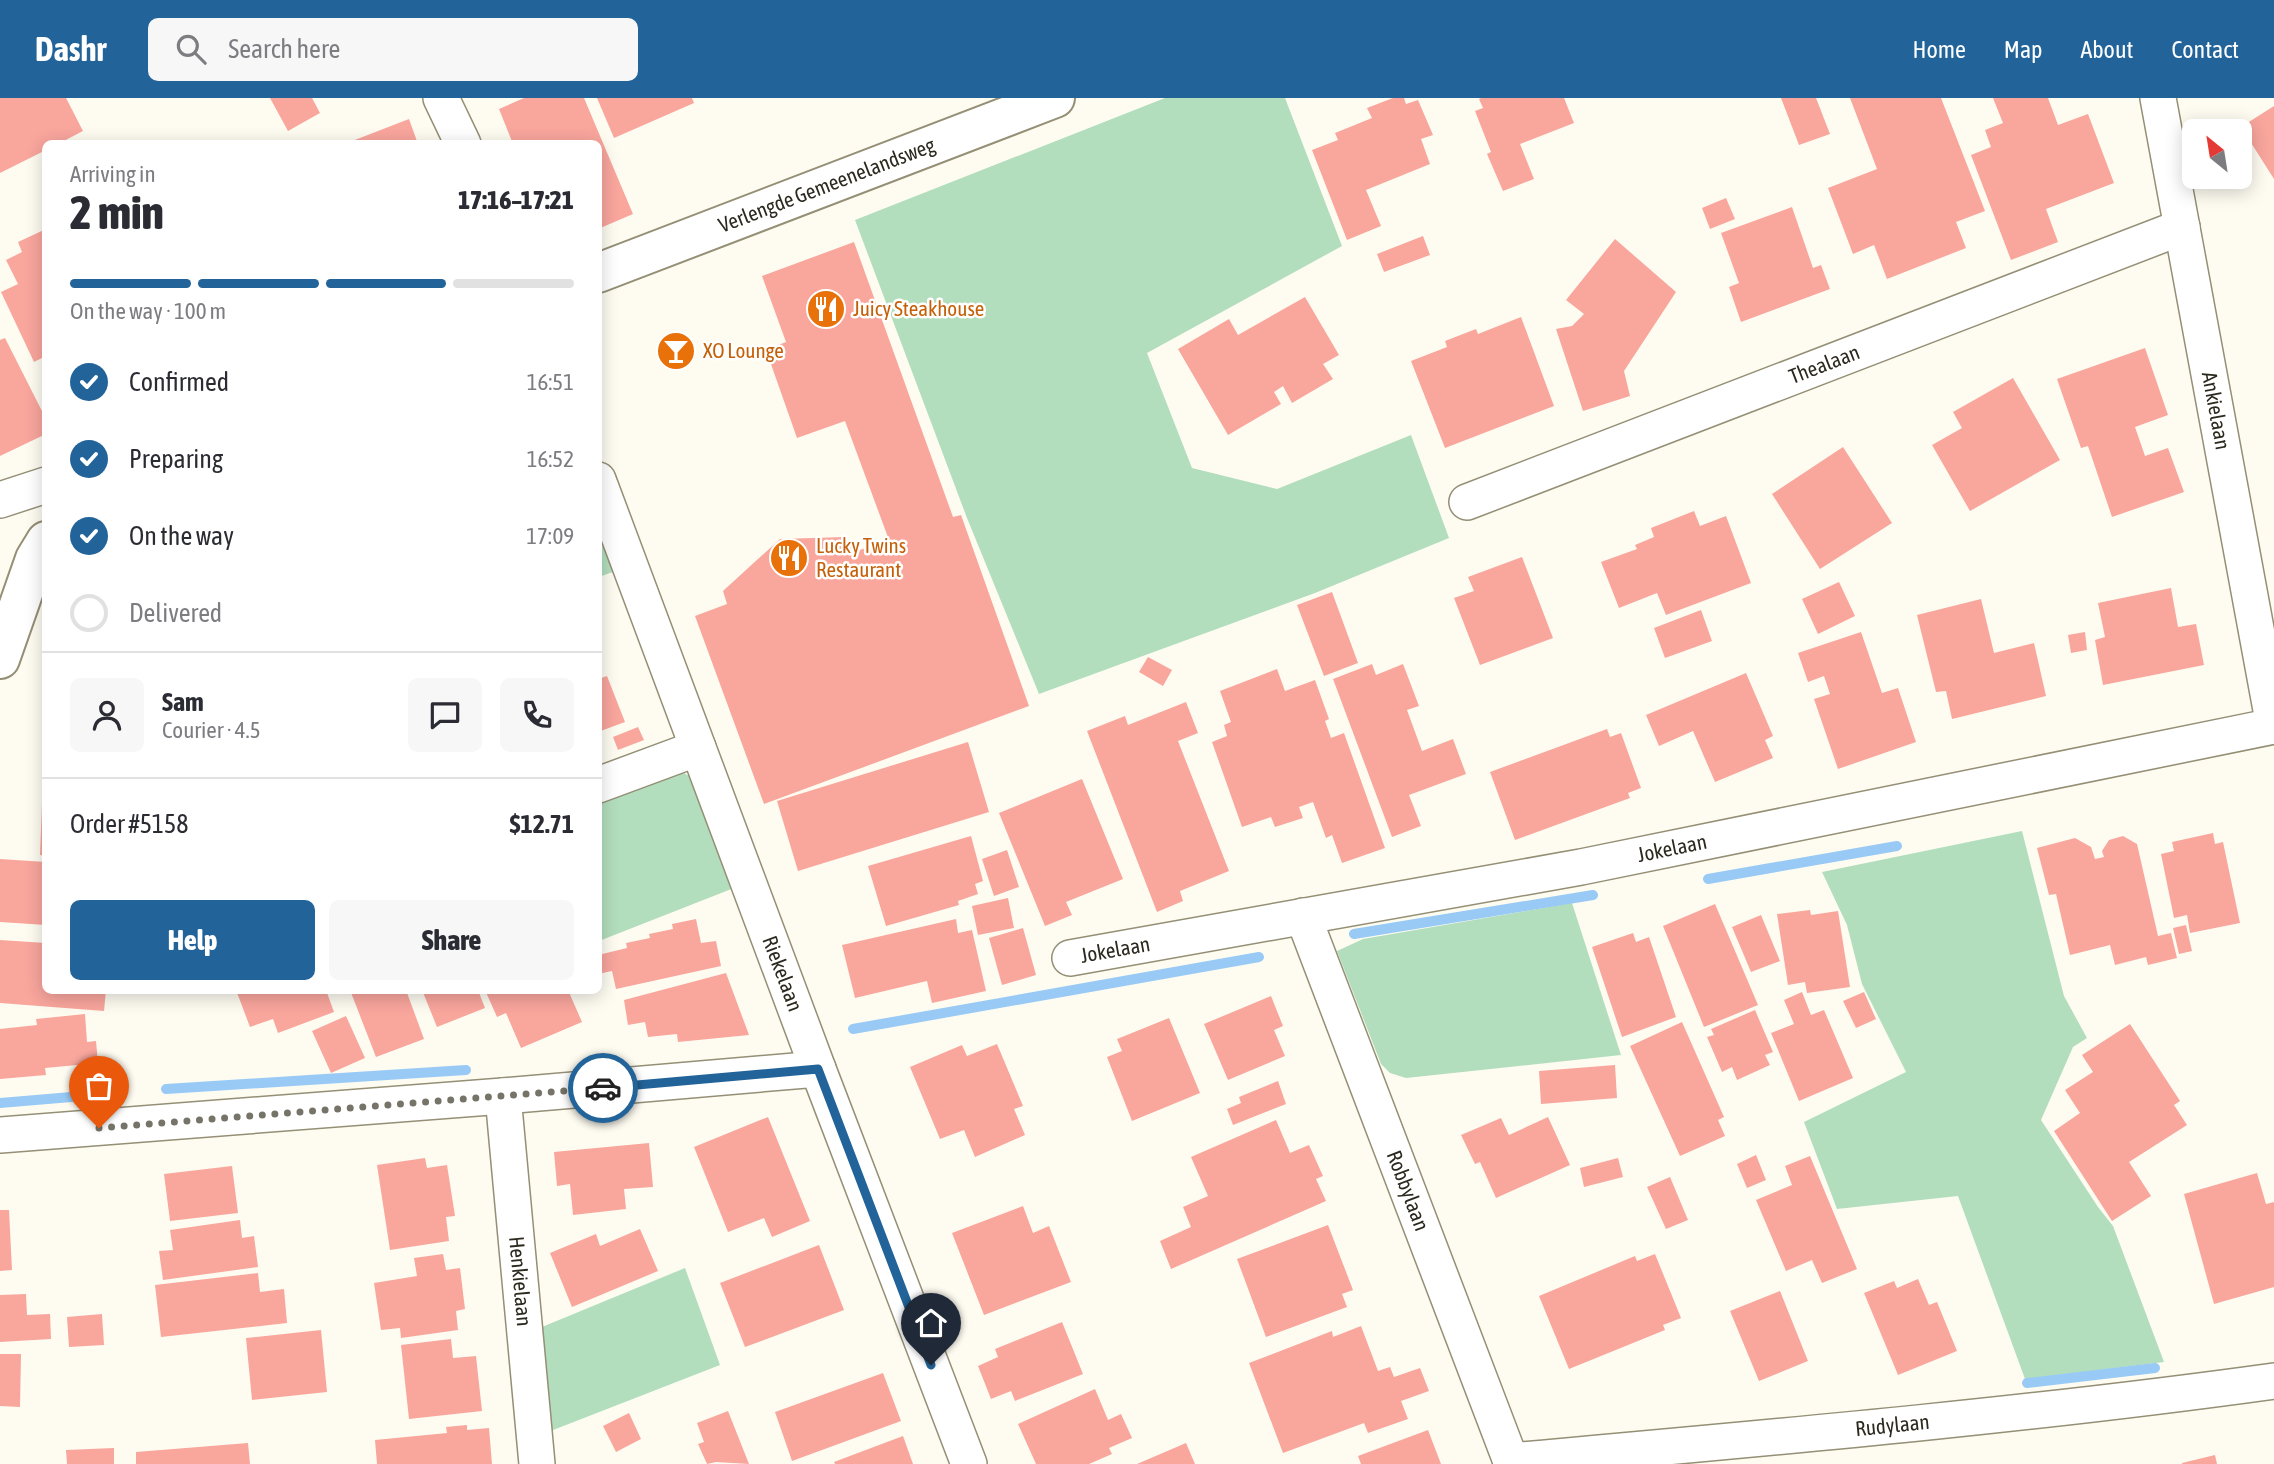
<!DOCTYPE html>
<meta charset="utf-8">
<style>
:root{--surface:#fff;--page:#f7f7f7;--text:#2b2b33;--muted:#7c7c81;--line:#e1e1e2;--accent:#22649a}
body{margin:0;font-family:"Asap Condensed",sans-serif;background:var(--page);color:var(--text);height:100vh;display:flex;flex-direction:column;font-size:26px;white-space:nowrap}
*{box-sizing:border-box;margin:0}
p{font-size:23px;color:var(--muted)}
.icon{flex:none;width:38px;height:38px;fill:none;stroke:currentColor;stroke-width:2;stroke-linecap:round;stroke-linejoin:round}
.map{position:relative;flex:1;overflow:hidden}
.panel{position:absolute;left:42px;top:42px;width:560px;height:854px;display:flex;flex-direction:column;background:var(--surface);border-radius:10px;box-shadow:0 4px 18px #0003}
.panel>*{flex:none}
.needle{width:46px;rotate:330deg}
.fabs{position:absolute;left:2182px;top:21px;display:grid;gap:14px}
.fabs a{display:grid;place-items:center;width:70px;height:70px;border-radius:10px;background:var(--surface);box-shadow:0 4px 18px #0003;font-size:35px}
.pin{position:absolute;display:grid;place-items:center;width:60px;height:60px;color:#fff;margin:-72px -30px;border-radius:50% 50% 50% 0;rotate:-45deg;box-shadow:0 0 7px #0007}
.pin .icon{rotate:45deg}
.courier{position:absolute;display:grid;place-items:center;width:70px;height:70px;margin:-35px;border:5px solid #22649a;border-radius:50%;background:#fff;color:#222;box-shadow:0 2px 9px #0007}
.summary em{font-style:normal;font-weight:800}
.summary div{display:flex;flex-direction:column-reverse}
.summary{display:flex;align-items:center;justify-content:space-between;height:119px;padding:0 28px}
h1{font-size:46px;font-weight:800;line-height:52px}
.bar{display:grid;grid-template-columns:repeat(4,1fr);gap:10px 7px;align-content:center;height:84px;padding:0 28px}
.bar i{height:9px;border-radius:5px;background:var(--line)}
.bar .active{background:var(--accent)}
.bar p{grid-column:span 4}
.line{display:flex;align-items:center;gap:18px;padding:0 28px;border-top:2px solid var(--line)}
.line div{flex:1}
.round{display:grid;place-items:center;flex:none;width:74px;height:74px;border-radius:10px;background:var(--page)}
ol{padding:0 28px;list-style:none}
li{display:flex;align-items:center;gap:21px;height:77px}
li p{margin-inline-start:auto}
li .icon{padding:7px;border-radius:50%;background:var(--accent);color:#fff;stroke-width:4}
li:last-child{color:var(--muted)}
li i{width:38px;height:38px;border:4px solid var(--line);border-radius:50%}
.primary-button{display:flex;gap:14px;margin-top:auto;padding:14px 28px}
.primary-button a{flex:1;height:80px;border-radius:10px;background:var(--accent);color:#fff;font-size:28px;font-weight:800;line-height:80px;text-align:center}
.primary-button a+a{background:var(--page);color:var(--text)}
header{display:flex;align-items:center;gap:42px;box-sizing:border-box;height:98px;padding:0 35px;background:var(--accent);color:#fff}
header strong{font-size:33px}
nav{display:flex;gap:38px;margin-inline-start:auto;font-size:24px}
.search{width:490px;height:63px;background:var(--page);display:flex;align-items:center;gap:18px;box-sizing:border-box;padding:0 24px;border-radius:10px;color:var(--muted);font-size:26px}
.map>svg:first-child{display:block}
.green{fill:#b2debd}
.lines{fill:none;stroke-linecap:round;stroke-linejoin:round}
.stream{stroke:#98caf5;stroke-width:10}
.building{fill:#f9a69d}
.street-casing{stroke:#948f75;stroke-width:38}
.secondary-casing{stroke:#948f75;stroke-width:42}
.street{stroke:#fff;stroke-width:35}
.secondary{stroke:#fff;stroke-width:38}
.done{stroke:#767468;stroke-width:7;stroke-dasharray:0 12.6}
.route{stroke:#22649a;stroke-width:9}
.labels{text-anchor:middle;stroke-width:5;stroke-linejoin:round;paint-order:stroke}
.street-label{font-size:21px;fill:#2c2a1f;stroke:#fff}
.food-label{font-size:21px;fill:#c56008;stroke:#fff;text-anchor:start}
</style>
<header>
<strong>Dashr</strong>
<div class="search"><svg class="icon" aria-label="search" viewBox="0 0 24 24"><circle cx="10" cy="10" r="6"/><path d="M15 15l6 6"/></svg>Search here</div>
<nav><a>Home</a><a>Map</a><a>About</a><a>Contact</a></nav>
</header>
<div class="map">
<svg width="2274" height="1366" viewBox="0 0 2274 1366">
<rect width="100%" height="100%" fill="#fefcf1"/>
<g class="green">
<polygon points="1165,0 1285,0 1342,148 1147,255 1192,370 1277,391 1411,337 1449,440 1315,495 1039,596 967,420 855,122"/>
<polygon points="598,416 618,472 599,479 598,479"/>
<polygon points="681,673 692,680 734,790 599,843 599,697"/>
<polygon points="2022,733 2064,898 2087,940 2073,949 2041,1022 2098,1109 2113,1128 2164,1264 2025,1281 1958,1098 1837,1111 1804,1024 1906,974 1862,886 1847,827 1822,774"/>
<polygon points="1572,805 1621,957 1406,980 1390,975 1381,966 1337,853 1363,841"/>
<polygon points="685,1170 720,1267 548,1334 542,1229"/>
</g>
<g class="lines">
<g class="stream">
<polyline points="1708,781 1897,748"/>
<polyline points="1354,836 1593,797"/>
<polyline points="853,931 1259,859"/>
<polyline points="166,991 466,972"/>
<polyline points="0,1005 107,996"/>
<polyline points="2027,1285 2155,1270"/>
</g>
</g>
<g class="building">
<polygon points="0,0 66,0 83,33 58,46 46,46 46,52 0,75"/>
<polygon points="270,0 312,0 320,15 288,33"/>
<polygon points="524,0 584,0 633,116 598,131 598,46 513,46 499,11"/>
<polygon points="597,0 692,0 694,5 614,40"/>
<polygon points="1393,0 1404,0 1406,6 1418,2 1433,37 1421,41 1430,66 1366,92 1381,128 1347,142 1312,52 1338,42 1335,35 1372,20 1367,10"/>
<polygon points="1481,0 1564,0 1574,25 1520,46 1534,81 1503,93 1487,56 1491,54 1475,13 1483,10 1479,1"/>
<polygon points="1781,0 1816,0 1830,36 1799,47"/>
<polygon points="1850,0 1941,0 1985,113 1956,124 1966,150 1887,181 1874,147 1853,156 1828,90 1877,71"/>
<polygon points="1993,0 2048,0 2058,27 2088,16 2114,85 2046,111 2058,144 2011,162 1971,57 1991,49 1985,32 2003,25"/>
<polygon points="2274,8 2274,81 2241,29"/>
<polygon points="409,21 418,46 347,46 347,45"/>
<polygon points="1726,100 1735,121 1710,131 1702,110"/>
<polygon points="1792,109 1813,170 1821,167 1830,191 1741,224 1729,189 1739,185 1721,135"/>
<polygon points="46,131 46,258 34,264 1,194 18,186 6,162 22,154 18,144"/>
<polygon points="1423,138 1430,157 1384,174 1377,156"/>
<polygon points="1615,141 1676,194 1624,273 1630,298 1583,313 1556,231 1572,228 1584,216 1566,202"/>
<polygon points="854,144 953,419 961,417 1029,608 764,706 695,518 727,506 723,493 780,441 844,439 854,454 889,442 845,323 797,340 766,252 786,244 762,178"/>
<polygon points="1305,199 1339,257 1323,266 1333,281 1292,305 1283,288 1274,294 1281,306 1228,337 1178,251 1229,221 1238,237"/>
<polygon points="1521,219 1554,308 1445,350 1411,263 1447,249 1445,243 1476,231 1478,236"/>
<polygon points="5,240 46,321 46,336 0,358 0,242"/>
<polygon points="2145,250 2168,317 2135,329 2145,358 2168,350 2184,394 2112,419 2088,348 2081,350 2057,281"/>
<polygon points="2013,280 2060,362 1970,413 1932,347 1962,330 1953,314"/>
<polygon points="1843,349 1892,425 1820,471 1772,396"/>
<polygon points="1694,413 1700,428 1726,418 1751,485 1666,517 1657,495 1619,510 1601,464 1637,451 1635,447 1654,439 1651,430"/>
<polygon points="1522,459 1553,540 1480,567 1454,500 1474,493 1468,479"/>
<polygon points="1839,484 1855,518 1818,536 1802,501"/>
<polygon points="2171,490 2178,529 2196,526 2204,567 2103,587 2095,542 2105,539 2098,505"/>
<polygon points="1332,494 1358,565 1324,578 1297,507"/>
<polygon points="1981,501 1994,555 2034,545 2046,598 1952,621 1946,593 1936,594 1917,517"/>
<polygon points="1701,512 1712,543 1665,560 1654,530"/>
<polygon points="1861,534 1882,595 1898,590 1916,644 1838,671 1814,601 1830,596 1824,578 1808,584 1798,555"/>
<polygon points="2085,534 2087,552 2071,555 2068,537"/>
<polygon points="1148,559 1172,572 1163,588 1139,574"/>
<polygon points="1372,566 1376,577 1403,566 1419,608 1407,612 1422,653 1453,641 1466,676 1409,697 1421,728 1392,739 1333,581"/>
<polygon points="1277,571 1285,593 1315,582 1329,621 1325,623 1331,640 1344,635 1385,750 1342,765 1332,737 1326,740 1313,704 1299,709 1303,720 1275,729 1271,719 1242,729 1212,644 1227,638 1224,627 1231,624 1220,593"/>
<polygon points="1746,575 1773,638 1765,642 1773,660 1715,684 1693,633 1659,648 1646,617"/>
<polygon points="607,578 625,624 598,634 598,581"/>
<polygon points="1186,604 1198,635 1178,643 1229,773 1180,793 1183,803 1157,814 1087,633 1125,618 1128,627"/>
<polygon points="638,629 644,642 618,652 613,639"/>
<polygon points="1607,631 1610,639 1621,635 1641,690 1628,695 1630,700 1515,742 1490,674"/>
<polygon points="968,644 989,714 798,773 777,703"/>
<polygon points="43,681 46,681 46,758 40,757"/>
<polygon points="1082,681 1123,781 1066,804 1072,817 1045,828 999,715"/>
<polygon points="2213,735 2215,746 2223,744 2240,825 2190,835 2187,817 2174,820 2161,756 2174,753 2172,744"/>
<polygon points="971,738 983,783 975,786 978,796 958,803 959,807 886,828 868,768"/>
<polygon points="2123,738 2137,746 2158,838 2171,835 2177,860 2148,867 2146,859 2115,867 2110,847 2070,857 2056,796 2049,797 2037,750 2075,740 2091,749 2095,761 2104,759 2102,753 2109,742"/>
<polygon points="1007,752 1019,789 994,798 982,761"/>
<polygon points="0,761 46,764 46,827 0,824"/>
<polygon points="1008,800 1014,830 978,837 972,808"/>
<polygon points="1715,806 1758,907 1704,929 1663,828"/>
<polygon points="1810,812 1811,817 1838,813 1850,889 1807,895 1805,884 1788,887 1777,816"/>
<polygon points="1761,817 1780,863 1751,874 1732,829"/>
<polygon points="696,821 701,845 716,843 721,868 616,891 612,873 598,876 598,857 627,850 626,845 650,840 649,836 673,831 672,826"/>
<polygon points="956,821 958,835 972,832 986,893 932,905 927,883 855,900 842,847"/>
<polygon points="2186,827 2192,853 2179,856 2173,830"/>
<polygon points="1023,830 1036,877 1002,887 989,840"/>
<polygon points="1633,835 1636,844 1649,839 1676,919 1622,939 1592,849"/>
<polygon points="0,842 46,845 46,892 106,892 104,913 0,905"/>
<polygon points="726,875 749,937 678,944 677,936 648,939 645,924 628,927 624,902"/>
<polygon points="236,892 326,892 334,914 278,935 273,921 250,929"/>
<polygon points="350,892 406,892 424,941 376,959"/>
<polygon points="422,892 478,892 485,910 437,929"/>
<polygon points="485,892 568,892 582,924 521,950 506,915 497,919"/>
<polygon points="1802,894 1811,917 1824,912 1853,980 1799,1003 1771,935 1794,926 1784,902"/>
<polygon points="1864,894 1876,921 1856,930 1843,903"/>
<polygon points="1271,898 1283,928 1274,932 1285,958 1228,982 1204,926"/>
<polygon points="1755,912 1773,954 1765,957 1770,967 1737,982 1732,969 1722,974 1707,939 1714,937 1711,931"/>
<polygon points="85,916 87,944 96,943 98,965 45,970 46,977 0,981 0,931 37,927 36,921"/>
<polygon points="346,918 365,960 331,975 312,933"/>
<polygon points="1169,920 1200,995 1132,1023 1107,959 1122,953 1117,941"/>
<polygon points="1682,924 1724,1019 1718,1022 1725,1038 1680,1058 1630,948"/>
<polygon points="2130,926 2180,1003 2174,1007 2187,1027 2129,1064 2151,1098 2112,1123 2054,1033 2080,1015 2065,992 2093,974 2082,957"/>
<polygon points="997,946 1023,1008 1014,1011 1025,1037 975,1059 964,1032 940,1041 910,969 962,947 967,958"/>
<polygon points="1615,967 1617,1000 1541,1006 1539,973"/>
<polygon points="1278,983 1286,1006 1233,1027 1227,1011 1241,1005 1239,999"/>
<polygon points="768,1019 810,1123 772,1139 764,1120 728,1134 694,1049"/>
<polygon points="1548,1019 1570,1067 1496,1100 1480,1064 1475,1066 1461,1037 1501,1020 1509,1037"/>
<polygon points="1276,1022 1290,1055 1309,1047 1323,1078 1316,1081 1326,1103 1171,1171 1160,1143 1191,1129 1183,1109 1208,1098 1191,1059"/>
<polygon points="649,1045 653,1089 624,1091 626,1111 573,1117 570,1086 557,1088 554,1054"/>
<polygon points="1756,1057 1766,1082 1747,1090 1737,1066"/>
<polygon points="1810,1058 1857,1171 1822,1185 1812,1162 1786,1173 1756,1102 1792,1087 1785,1068"/>
<polygon points="425,1060 427,1070 447,1067 455,1118 446,1119 449,1143 390,1152 377,1067"/>
<polygon points="1618,1060 1623,1079 1584,1089 1580,1070"/>
<polygon points="232,1068 238,1115 170,1123 164,1076"/>
<polygon points="2257,1075 2266,1106 2274,1104 2274,1189 2214,1206 2184,1096"/>
<polygon points="1670,1079 1688,1122 1666,1131 1647,1089"/>
<polygon points="1023,1108 1033,1135 1049,1128 1071,1184 984,1217 952,1135"/>
<polygon points="0,1112 9,1112 12,1172 0,1173"/>
<polygon points="240,1122 242,1140 254,1138 258,1169 163,1182 159,1153 173,1152 170,1132"/>
<polygon points="1328,1127 1353,1192 1342,1196 1347,1209 1266,1239 1237,1161"/>
<polygon points="640,1131 658,1173 572,1209 550,1155 596,1136 600,1148"/>
<polygon points="819,1147 844,1212 745,1249 720,1185"/>
<polygon points="443,1156 446,1172 460,1170 465,1211 456,1213 458,1232 401,1240 400,1230 381,1232 374,1185 417,1178 414,1160"/>
<polygon points="1655,1156 1681,1220 1663,1227 1665,1232 1569,1271 1539,1198 1635,1158 1637,1163"/>
<polygon points="258,1175 260,1194 284,1191 287,1225 161,1239 155,1187"/>
<polygon points="1918,1181 1929,1207 1937,1204 1957,1253 1898,1277 1864,1195 1894,1183 1897,1190"/>
<polygon points="1780,1193 1808,1263 1759,1283 1730,1213"/>
<polygon points="26,1196 27,1217 50,1216 51,1241 0,1244 0,1197"/>
<polygon points="102,1216 104,1247 69,1249 67,1219"/>
<polygon points="1062,1224 1083,1276 1015,1303 1011,1293 991,1301 978,1268 998,1259 995,1251"/>
<polygon points="1361,1228 1378,1273 1390,1269 1394,1279 1420,1270 1429,1293 1401,1303 1408,1321 1368,1335 1364,1325 1283,1355 1249,1265 1332,1233 1333,1239"/>
<polygon points="321,1232 327,1294 252,1302 246,1240"/>
<polygon points="451,1241 453,1260 476,1258 482,1313 409,1321 401,1247"/>
<polygon points="0,1256 21,1256 20,1309 0,1308"/>
<polygon points="883,1275 901,1323 792,1363 775,1314"/>
<polygon points="1095,1291 1108,1322 1121,1316 1132,1340 1109,1350 1112,1356 1089,1366 1036,1366 1018,1326"/>
<polygon points="728,1313 749,1366 716,1364 707,1366 698,1346 704,1344 697,1325"/>
<polygon points="629,1315 641,1341 616,1354 603,1328"/>
<polygon points="467,1327 467,1332 489,1330 492,1366 377,1366 375,1342 447,1335 446,1329"/>
<polygon points="1428,1332 1441,1366 1361,1366 1358,1358"/>
<polygon points="903,1338 913,1366 835,1366 834,1364"/>
<polygon points="248,1345 250,1366 136,1366 136,1354"/>
<polygon points="1186,1345 1195,1366 1137,1366"/>
<polygon points="114,1350 114,1366 67,1366 66,1352"/>
<polygon points="2215,1357 2217,1366 2182,1366 2182,1365"/>
</g>
<g class="lines">
<defs>
<g id="street">
<polyline points="441,0 463,46"/>
<path id="s1" d="M2158 0 2274 628"/>
<path id="s2" d="M598 382 818 971 969 1366"/>
<polyline points="0,402 46,387"/>
<path id="s3" d="M1467 404 2182 129"/>
<polyline points="598,687 698,650"/>
<path id="s4" d="M1303 818 1512 1366"/>
<path id="s5" d="M1070 860 1581 769 2274 628"/>
<path id="s6" d="M503 998 537 1366"/>
<polyline points="0,1037 503,998 818,971"/>
<path id="s7" d="M1511 1363C1766 1340 2021 1318 2274 1283"/>
</g>
<g id="secondary">
<path id="s8" d="M598 175 1055 0"/>
<polyline points="0,561 35,461 46,443"/>
</g>
</defs>
<use href="#street" class="street-casing"/>
<use href="#secondary" class="secondary-casing"/>
<use href="#street" class="street"/>
<use href="#secondary" class="secondary"/>
</g>
<g class="lines">
<polyline class="done" points="99,1030 603,990"/>
<polyline class="route" points="603,990 818,971 931,1267"/>
</g>
<defs>
<symbol id="restaurant-disc" viewBox="-11 -11 22 22"><circle r="9.5" fill="#e8710a" stroke="#fff"/><path d="M-5-6h1v4h1v-4h1v4h1v-4h1v5L-1.5 .5V6h-2V.5L-5-1ZM5-6V6H3V1.5H1.5Q1.5-4 5-6Z" fill="#fff"/></symbol>
<symbol id="bar-disc" viewBox="-11 -11 22 22"><circle r="9.5" fill="#e8710a" stroke="#fff"/><path d="M-6-5H6L.8 .8V4.5H3.5V6h-7V4.5H-.8V.8Z" fill="#fff"/></symbol>
</defs>
<g fill-rule="evenodd">
<use href="#restaurant-disc" x="804" y="189" width="44" height="44"/>
<use href="#bar-disc" x="654" y="231" width="44" height="44"/>
<use href="#restaurant-disc" x="767" y="438" width="44" height="44"/>
</g>
<g class="labels">
<g class="street-label">
<text dy="7" stroke="none"><textPath href="#s8" startOffset="245">Verlengde Gemeenelandsweg</textPath></text>
<text dy="7" stroke="none"><textPath href="#s3" startOffset="383">Thealaan</textPath></text>
<text dy="7" stroke="none"><textPath href="#s1" startOffset="318">Ankielaan</textPath></text>
<text dy="7" stroke="none"><textPath href="#s5" startOffset="612">Jokelaan</textPath></text>
<text dy="7" stroke="none"><textPath href="#s5" startOffset="46">Jokelaan</textPath></text>
<text dy="7" stroke="none"><textPath href="#s2" startOffset="527">Riekelaan</textPath></text>
<text dy="7" stroke="none"><textPath href="#s4" startOffset="294">Robbylaan</textPath></text>
<text dy="7" stroke="none"><textPath href="#s6" startOffset="186">Henkielaan</textPath></text>
<text dy="7" stroke="none"><textPath href="#s7" startOffset="383">Rudylaan</textPath></text>
</g>
<g class="food-label">
<text x="853" y="218">Juicy Steakhouse</text>
<text x="703" y="260">XO Lounge</text>
<text x="816" y="455">Lucky Twins<tspan x="816" dy="24">Restaurant</tspan></text>
</g>
</g>
</svg>
<div class="fabs">
<a><svg class="needle" viewBox="-14 -14 28 28"><path d="M0-13l5 13h-10z" fill="#e53935"/><path d="M0 13l5-13h-10z" fill="#7c7c81"/></svg></a>
</div>
<div class="pin" style="left:99px;top:1030px;background:#ea580c"><svg class="icon" aria-label="bag" viewBox="0 0 24 24"><path d="M5 8h14l-1 12H6zM9 8a3 3 0 0 1 6 0"/></svg></div>
<div class="pin" style="left:931px;top:1267px;background:#1f2937"><svg class="icon" aria-label="home" viewBox="0 0 24 24"><path d="M3 11l9-7 9 7M6 9v11h12V9"/></svg></div>
<div class="courier" style="left:603px;top:990px"><svg class="icon" aria-label="car" viewBox="0 0 24 24"><path d="M5 17H2v-5l4-1 3-4h7l3 4 3 1v5h-3M9 17h6M6 11h13"/><circle cx="7" cy="17" r="2"/><circle cx="17" cy="17" r="2"/></svg></div>
<section class="panel">
<div class="summary"><div><h1>2 min</h1><p>Arriving in</p></div><em>17:16–17:21</em></div>
<div class="bar"><i class="active"></i><i class="active"></i><i class="active"></i><i></i><p>On the way · 100 m</p></div>
<ol>
<li><svg class="icon" aria-label="check" viewBox="0 0 24 24"><path d="M5 12l5 5 9-10"/></svg>Confirmed<p>16:51</p></li>
<li><svg class="icon" aria-label="check" viewBox="0 0 24 24"><path d="M5 12l5 5 9-10"/></svg>Preparing<p>16:52</p></li>
<li><svg class="icon" aria-label="check" viewBox="0 0 24 24"><path d="M5 12l5 5 9-10"/></svg>On the way<p>17:09</p></li>
<li><i></i>Delivered</li>
</ol>
<div class="line" style="height:126px"><a class="round"><svg class="icon" aria-label="person" viewBox="0 0 24 24"><circle cx="12" cy="8" r="4"/><path d="M4 21q1-7 8-7t8 7"/></svg></a><div><b>Sam</b><p>Courier · 4.5</p></div><a class="round"><svg class="icon" aria-label="chat" viewBox="0 0 24 24"><path d="M4 5h16v11H9l-5 4z"/></svg></a><a class="round"><svg class="icon" aria-label="phone" viewBox="0 0 24 24"><path d="M5 4h4l2 5-3 2q2 4 5 5l2-3 5 2v4C11 20 4 13 5 4z"/></svg></a></div>
<div class="line" style="height:91px"><div>Order #5158</div><b>$12.71</b></div>
<div class="primary-button"><a>Help</a><a>Share</a></div>
</section>
</div>
